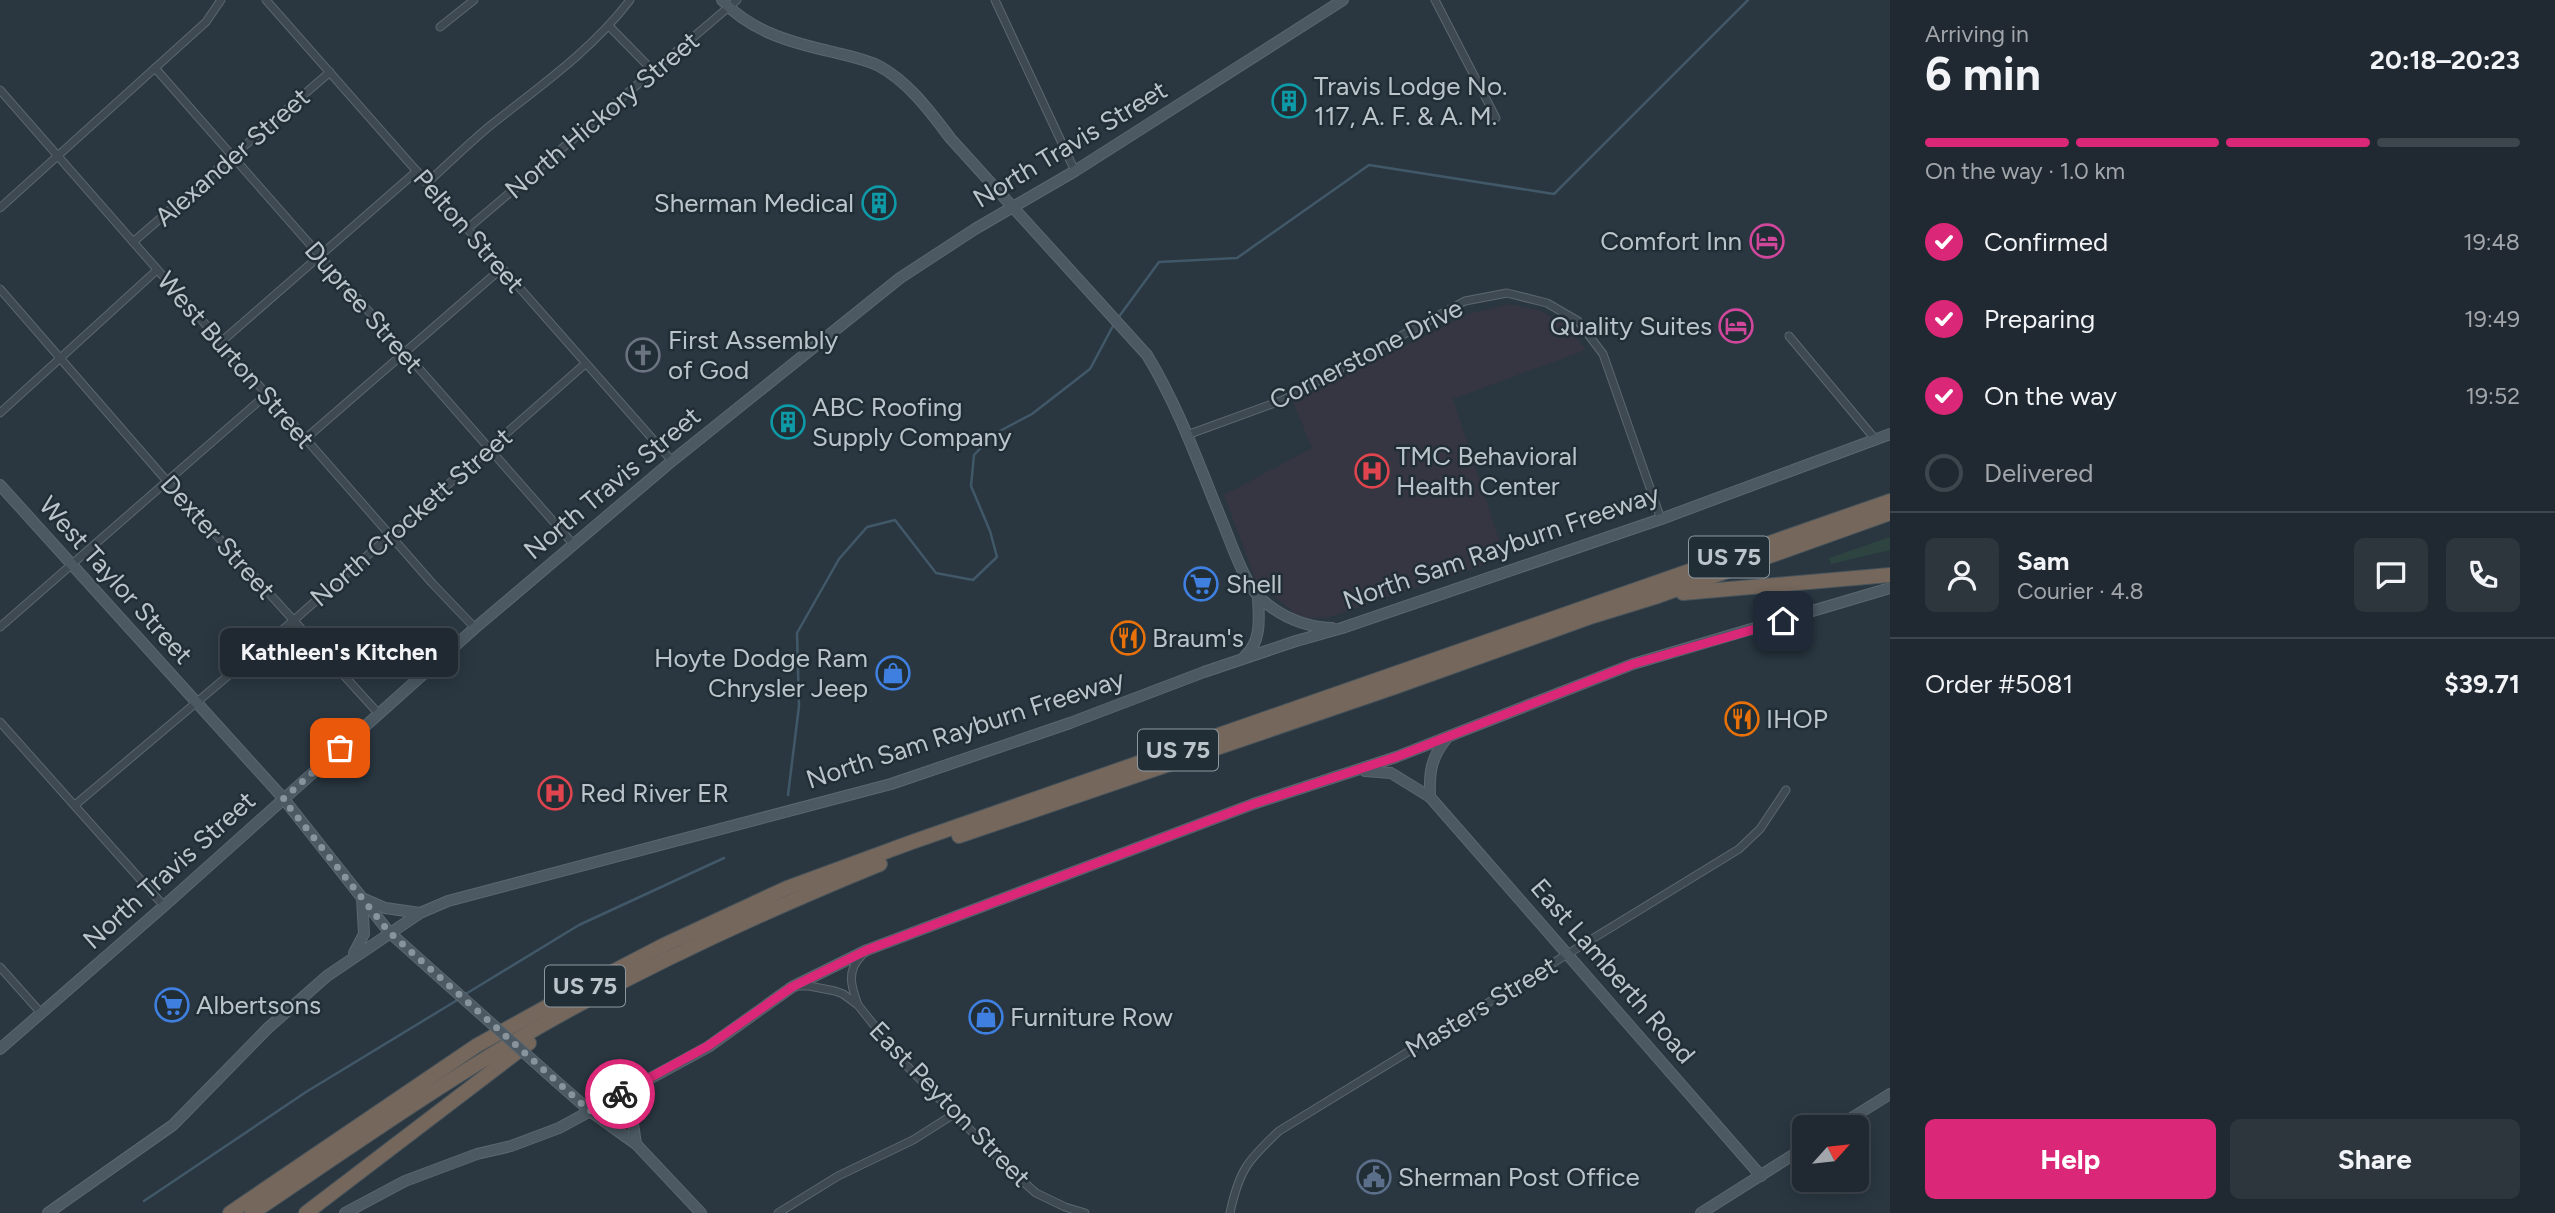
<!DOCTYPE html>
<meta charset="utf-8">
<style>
:root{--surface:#202931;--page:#2d353d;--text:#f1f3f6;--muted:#a2a6ab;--line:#3d454d;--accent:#db2777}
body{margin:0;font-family:Figtree,sans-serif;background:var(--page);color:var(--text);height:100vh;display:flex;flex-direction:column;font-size:26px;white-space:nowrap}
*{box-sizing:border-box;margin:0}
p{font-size:23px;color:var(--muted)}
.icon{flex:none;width:38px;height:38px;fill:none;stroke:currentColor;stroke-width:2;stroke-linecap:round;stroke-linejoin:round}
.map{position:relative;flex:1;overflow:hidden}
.drawer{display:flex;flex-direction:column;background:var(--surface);width:665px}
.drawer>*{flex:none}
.needle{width:46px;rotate:63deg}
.fabs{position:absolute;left:1792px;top:1115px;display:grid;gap:14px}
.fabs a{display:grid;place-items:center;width:77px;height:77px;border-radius:10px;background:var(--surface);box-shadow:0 4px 18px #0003,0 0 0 2px var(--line);font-size:35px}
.pin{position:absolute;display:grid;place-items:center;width:60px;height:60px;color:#fff;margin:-30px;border-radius:14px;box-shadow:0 4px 10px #0006}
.courier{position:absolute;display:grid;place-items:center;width:70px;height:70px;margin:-35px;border:5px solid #db2777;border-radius:50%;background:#fff;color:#222;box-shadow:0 2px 9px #0007}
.bubble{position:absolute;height:49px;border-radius:10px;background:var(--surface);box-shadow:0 4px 18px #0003,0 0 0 2px var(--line);font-size:23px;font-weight:700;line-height:49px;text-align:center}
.overview em{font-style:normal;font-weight:700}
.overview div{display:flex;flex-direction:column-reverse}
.overview{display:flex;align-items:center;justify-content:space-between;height:119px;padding:0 35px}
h1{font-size:46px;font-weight:700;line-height:52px}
.bar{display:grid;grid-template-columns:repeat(4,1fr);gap:10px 7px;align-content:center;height:84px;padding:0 35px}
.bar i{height:9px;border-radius:5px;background:var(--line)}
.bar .current{background:var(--accent)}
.bar p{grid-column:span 4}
.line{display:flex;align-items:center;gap:18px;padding:0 35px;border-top:2px solid var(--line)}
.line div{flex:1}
.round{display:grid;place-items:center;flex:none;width:74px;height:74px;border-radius:10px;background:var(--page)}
ol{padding:0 35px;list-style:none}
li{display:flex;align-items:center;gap:21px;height:77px}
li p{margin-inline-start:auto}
li .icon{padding:7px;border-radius:50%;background:var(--accent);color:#fff;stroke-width:4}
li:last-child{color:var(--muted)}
li i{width:38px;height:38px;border:4px solid var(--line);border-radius:50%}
.cta{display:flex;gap:14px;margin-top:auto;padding:14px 35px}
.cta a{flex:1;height:80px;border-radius:10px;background:var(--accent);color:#fff;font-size:28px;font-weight:700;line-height:80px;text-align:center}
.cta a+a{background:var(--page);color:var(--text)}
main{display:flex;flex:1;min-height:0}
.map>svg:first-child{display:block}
.medical{fill:#353642}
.grass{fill:#2d4441}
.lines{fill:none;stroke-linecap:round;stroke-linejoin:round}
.stream{stroke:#415868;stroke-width:2.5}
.street-casing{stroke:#5c676e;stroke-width:9}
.secondary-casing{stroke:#5c676e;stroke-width:12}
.highway-casing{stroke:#48545b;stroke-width:16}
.street{stroke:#3e4951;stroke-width:7}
.secondary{stroke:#4c5963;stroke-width:10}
.highway{stroke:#76675c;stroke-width:14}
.secondary-bridge-casing{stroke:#5c676e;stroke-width:12;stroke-linecap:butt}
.secondary-bridge{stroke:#4c5963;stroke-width:10}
.done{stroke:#88939b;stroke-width:7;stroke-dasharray:0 12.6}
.route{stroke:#db2777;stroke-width:9}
.labels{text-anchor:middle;stroke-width:5;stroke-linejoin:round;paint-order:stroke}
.shield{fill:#222e36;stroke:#8d979e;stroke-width:2}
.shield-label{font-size:24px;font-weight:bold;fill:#bbc4cb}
.poi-label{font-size:26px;fill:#bbc4cb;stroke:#222e36;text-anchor:start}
.street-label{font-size:26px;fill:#bbc4cb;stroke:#222e36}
</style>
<main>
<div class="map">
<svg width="1890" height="1213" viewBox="0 0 1890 1213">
<rect width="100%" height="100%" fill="#2a3741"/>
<polygon class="medical" points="1509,304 1541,311 1569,327 1586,350 1453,399 1505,558 1327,618 1299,617 1256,581 1224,495 1312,448 1293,402 1469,314"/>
<polygon class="grass" points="1890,537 1890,550 1831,564 1829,558"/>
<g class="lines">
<g class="stream">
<polyline points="1118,318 1159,262 1237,258 1369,165 1554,194 1748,0"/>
<polyline points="788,795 799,706 797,633 839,559 867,527 895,520 936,573 973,580 997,557 990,531 971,486 974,455 994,434 1032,414 1090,369 1114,324"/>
<polyline points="464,995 579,925 724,858"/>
<polyline points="144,1201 306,1092 459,999"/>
</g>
<defs>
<g id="street">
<polyline points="266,0 672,461"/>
<polyline points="995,0 1075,171"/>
<polyline points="1435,0 1496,118"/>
<polyline points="440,27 474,0"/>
<polyline points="610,27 653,71"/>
<polyline points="155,68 574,545"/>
<polyline points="0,90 432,583 475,628"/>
<path d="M427 183C448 164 469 143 491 125 540 86 592 50 630 0"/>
<polyline points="0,208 206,22 221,0"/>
<polyline points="467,229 737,0"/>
<polyline points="133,242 330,72"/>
<polyline points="0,289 166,480 378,713"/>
<polyline points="1789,336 1875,439"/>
<polyline points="221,342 417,171"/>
<polyline points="0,413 157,270"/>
<polyline points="1187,435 1283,400 1465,301 1507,293 1547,303 1578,321 1603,354 1661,519"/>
<polyline points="305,439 502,268"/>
<polyline points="0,627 267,394"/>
<polyline points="0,722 164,906"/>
<polyline points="75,805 294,620 585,364"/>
<polyline points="0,967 41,1013"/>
<polyline points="798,986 809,986 835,991 843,994 858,1005 904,1063 1012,1172 1036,1193 1065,1207 1085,1213"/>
<path d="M858 1005C851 986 846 971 862 955"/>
<polyline points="778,1213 838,1176 913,1140 954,1114"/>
<path d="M1230 1213C1239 1170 1248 1160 1279 1131L1739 849 1760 829 1786 790"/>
</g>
<g id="secondary">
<path d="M722 0C751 32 793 43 833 52 849 56 865 59 879 66 909 82 931 113 951 139L1147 355C1178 406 1198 462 1220 516 1229 537 1244 583 1260 598 1281 617 1304 627 1332 628"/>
<polyline points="0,485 283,798 389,932 446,983"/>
<path d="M1245 656C1262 641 1259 617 1258 597"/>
<polyline points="1365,771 1391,773 1430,797 1761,1176"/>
<path d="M1430 797C1429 772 1431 757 1447 738"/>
<polyline points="354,953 364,934 362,898 385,908 420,913"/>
<polyline points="0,1049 164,906 475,628 672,461 900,278 975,229 1075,171 1343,0"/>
<polyline points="557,1082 590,1111 636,1144 701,1213"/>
<polyline points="1837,1127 1890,1094"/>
<polyline points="636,1144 631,1110 637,1085"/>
<polyline points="48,1213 173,1125 268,1028 327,976 420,913 448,901 891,784 1070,723 1204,672 1296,641 1342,628 1661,519 1890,434"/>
<polyline points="345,1213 405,1181 477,1154 511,1146 559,1128 708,1047 792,987 867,950 1253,804 1396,757 1633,664 1890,588"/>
<polyline points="1701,1213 1804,1148"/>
</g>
<g id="highway">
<polyline points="1683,593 1890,575"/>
<polyline points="959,836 1395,687 1593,616 1658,596 1890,513"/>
<polyline points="230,1213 476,1046 566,996 664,945 787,888 912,842 1890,501"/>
<path d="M252 1213C359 1141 465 1066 578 1005 676 952 777 906 880 864"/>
<polyline points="306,1213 529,1043"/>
</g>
</defs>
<use href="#street" class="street-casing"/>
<use href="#secondary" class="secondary-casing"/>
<use href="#highway" class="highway-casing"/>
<use href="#street" class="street"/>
<use href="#secondary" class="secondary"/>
<use href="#highway" class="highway"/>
<defs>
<polyline id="secondary-bridge" points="446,983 557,1082"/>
</defs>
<use href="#secondary-bridge" class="secondary-bridge-casing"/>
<use href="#secondary-bridge" class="secondary-bridge"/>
</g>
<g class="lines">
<polyline class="done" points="340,748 283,799 389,932 590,1111 620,1094"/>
<polyline class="route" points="620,1094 708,1046 792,987 867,950 1253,804 1396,757 1633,664 1783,621"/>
</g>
<defs>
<symbol id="building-ring" viewBox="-11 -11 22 22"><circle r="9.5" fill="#222e36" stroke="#0f9aa8" stroke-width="1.5"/><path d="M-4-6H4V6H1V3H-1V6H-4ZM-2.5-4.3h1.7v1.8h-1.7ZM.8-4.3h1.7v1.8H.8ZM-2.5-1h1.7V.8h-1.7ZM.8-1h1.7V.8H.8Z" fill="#0f9aa8"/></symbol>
<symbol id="hotel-ring" viewBox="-11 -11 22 22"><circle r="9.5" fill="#222e36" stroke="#d1479c" stroke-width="1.5"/><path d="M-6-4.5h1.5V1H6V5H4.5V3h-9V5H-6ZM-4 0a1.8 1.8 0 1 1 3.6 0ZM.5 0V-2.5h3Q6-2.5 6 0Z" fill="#d1479c"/></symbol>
<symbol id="church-ring" viewBox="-11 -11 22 22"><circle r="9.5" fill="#222e36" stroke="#6b7280" stroke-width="1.5"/><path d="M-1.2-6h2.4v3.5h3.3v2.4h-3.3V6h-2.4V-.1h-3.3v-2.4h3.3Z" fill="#6b7280"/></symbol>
<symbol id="hospital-ring" viewBox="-11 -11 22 22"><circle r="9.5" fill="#222e36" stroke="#e0444e" stroke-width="1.5"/><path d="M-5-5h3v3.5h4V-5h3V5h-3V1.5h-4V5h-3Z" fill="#e0444e"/></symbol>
<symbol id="supermarket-ring" viewBox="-11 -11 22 22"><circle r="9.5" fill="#222e36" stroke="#3f7fe0" stroke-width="1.5"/><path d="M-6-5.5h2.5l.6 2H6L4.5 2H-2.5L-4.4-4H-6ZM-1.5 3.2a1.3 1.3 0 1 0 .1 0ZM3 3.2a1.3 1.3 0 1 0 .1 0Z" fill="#3f7fe0"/></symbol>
<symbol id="restaurant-ring" viewBox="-11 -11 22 22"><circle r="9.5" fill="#222e36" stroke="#e8710a" stroke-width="1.5"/><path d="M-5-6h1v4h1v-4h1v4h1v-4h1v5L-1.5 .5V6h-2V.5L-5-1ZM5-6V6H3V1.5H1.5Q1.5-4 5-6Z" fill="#e8710a"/></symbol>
<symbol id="shop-ring" viewBox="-11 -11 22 22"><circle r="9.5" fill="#222e36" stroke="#3f7fe0" stroke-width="1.5"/><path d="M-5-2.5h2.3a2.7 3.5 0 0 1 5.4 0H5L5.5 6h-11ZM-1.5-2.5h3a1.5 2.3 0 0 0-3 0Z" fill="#3f7fe0"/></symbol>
<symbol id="civic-ring" viewBox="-11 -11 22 22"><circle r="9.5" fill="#222e36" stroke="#5c6f8a" stroke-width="1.5"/><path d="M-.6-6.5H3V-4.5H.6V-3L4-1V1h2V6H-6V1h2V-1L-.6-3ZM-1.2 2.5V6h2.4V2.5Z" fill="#5c6f8a"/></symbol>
</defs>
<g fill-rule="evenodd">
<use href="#building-ring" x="1270" y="82" width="38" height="38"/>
<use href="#building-ring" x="860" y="184" width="38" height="38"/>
<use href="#hotel-ring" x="1748" y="222" width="38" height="38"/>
<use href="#hotel-ring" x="1717" y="307" width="38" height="38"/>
<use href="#church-ring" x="624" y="336" width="38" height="38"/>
<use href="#building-ring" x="769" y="403" width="38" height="38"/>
<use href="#hospital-ring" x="1353" y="452" width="38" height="38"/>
<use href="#supermarket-ring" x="1182" y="565" width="38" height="38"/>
<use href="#restaurant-ring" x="1109" y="619" width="38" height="38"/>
<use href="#shop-ring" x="874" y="654" width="38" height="38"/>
<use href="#restaurant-ring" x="1723" y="700" width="38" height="38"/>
<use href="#hospital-ring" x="536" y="774" width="38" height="38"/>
<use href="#supermarket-ring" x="153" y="986" width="38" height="38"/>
<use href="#shop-ring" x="967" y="998" width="38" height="38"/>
<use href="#civic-ring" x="1355" y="1158" width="38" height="38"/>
</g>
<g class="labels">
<g class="shield">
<rect x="1689" y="536.5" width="80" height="41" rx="5"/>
<rect x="1138" y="729.5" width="80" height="41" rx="5"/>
<rect x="545" y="965.5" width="80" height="41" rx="5"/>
</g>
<g class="shield-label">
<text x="1729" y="565">US 75</text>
<text x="1178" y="758">US 75</text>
<text x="585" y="994">US 75</text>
</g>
<g class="poi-label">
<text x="1314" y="95">Travis Lodge No.<tspan x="1314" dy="30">117, A. F. &amp; A. M.</tspan></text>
<text x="854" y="212" text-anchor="end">Sherman Medical</text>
<text x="1742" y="250" text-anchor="end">Comfort Inn</text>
<text x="1712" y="335" text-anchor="end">Quality Suites</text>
<text x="668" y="349">First Assembly<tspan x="668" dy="30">of God</tspan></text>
<text x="812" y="416">ABC Roofing<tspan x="812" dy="30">Supply Company</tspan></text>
<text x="1396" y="465">TMC Behavioral<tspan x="1396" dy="30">Health Center</tspan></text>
<text x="1226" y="593">Shell</text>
<text x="1152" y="647">Braum's</text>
<text x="868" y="667" text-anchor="end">Hoyte Dodge Ram<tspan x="868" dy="30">Chrysler Jeep</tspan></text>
<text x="1766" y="728">IHOP</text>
<text x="580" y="802">Red River ER</text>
<text x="196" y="1014">Albertsons</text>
<text x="1010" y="1026">Furniture Row</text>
<text x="1398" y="1186">Sherman Post Office</text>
</g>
<g class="street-label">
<text transform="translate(602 115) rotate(-40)" y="9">North Hickory Street</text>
<text transform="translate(1070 144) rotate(-31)" y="9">North Travis Street</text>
<text transform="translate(232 157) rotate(-41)" y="9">Alexander Street</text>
<text transform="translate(469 231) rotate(49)" y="9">Pelton Street</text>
<text transform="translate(364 307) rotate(49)" y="9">Dupree Street</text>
<text transform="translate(1366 354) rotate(-27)" y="9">Cornerstone Drive</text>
<text transform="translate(236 360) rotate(49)" y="9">West Burton Street</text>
<text transform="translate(612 483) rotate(-40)" y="9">North Travis Street</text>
<text transform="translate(411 517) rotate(-41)" y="9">North Crockett Street</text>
<text transform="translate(218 537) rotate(48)" y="9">Dexter Street</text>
<text transform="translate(1501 547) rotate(-19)" y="9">North Sam Rayburn Freeway</text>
<text transform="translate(116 580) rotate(48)" y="9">West Taylor Street</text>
<text transform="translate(965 729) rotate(-18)" y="9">North Sam Rayburn Freeway</text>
<text transform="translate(169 870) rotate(-42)" y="9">North Travis Street</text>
<text transform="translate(1613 971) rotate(49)" y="9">East Lamberth Road</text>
<text transform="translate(1481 1007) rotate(-31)" y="9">Masters Street</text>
<text transform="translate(950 1104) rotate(46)" y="9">East Peyton Street</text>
</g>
</g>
</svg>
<div class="fabs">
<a><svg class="needle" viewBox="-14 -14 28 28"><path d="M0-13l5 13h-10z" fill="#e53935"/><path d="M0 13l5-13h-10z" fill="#a2a6ab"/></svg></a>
</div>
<div class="pin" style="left:340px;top:748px;background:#ea580c"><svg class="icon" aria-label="bag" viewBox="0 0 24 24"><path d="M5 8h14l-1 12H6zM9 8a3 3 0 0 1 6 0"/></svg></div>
<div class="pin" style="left:1783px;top:621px;background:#1f2937"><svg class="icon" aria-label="home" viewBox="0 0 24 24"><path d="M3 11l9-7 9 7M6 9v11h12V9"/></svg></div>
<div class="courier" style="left:620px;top:1094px"><svg class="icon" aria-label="bike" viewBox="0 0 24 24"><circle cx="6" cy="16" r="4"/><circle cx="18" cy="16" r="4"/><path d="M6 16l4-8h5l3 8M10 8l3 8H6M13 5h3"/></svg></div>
<div class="bubble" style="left:220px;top:628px;width:238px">Kathleen's Kitchen</div>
</div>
<section class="drawer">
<div class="overview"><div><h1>6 min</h1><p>Arriving in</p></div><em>20:18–20:23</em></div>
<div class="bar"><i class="current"></i><i class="current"></i><i class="current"></i><i></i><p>On the way · 1.0 km</p></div>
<ol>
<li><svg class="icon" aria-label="check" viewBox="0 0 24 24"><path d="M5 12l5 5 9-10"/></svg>Confirmed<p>19:48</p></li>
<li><svg class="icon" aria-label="check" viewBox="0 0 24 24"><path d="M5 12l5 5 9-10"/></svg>Preparing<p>19:49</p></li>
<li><svg class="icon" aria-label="check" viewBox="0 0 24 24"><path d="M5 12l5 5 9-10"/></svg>On the way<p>19:52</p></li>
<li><i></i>Delivered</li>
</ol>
<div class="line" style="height:126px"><a class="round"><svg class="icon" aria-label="person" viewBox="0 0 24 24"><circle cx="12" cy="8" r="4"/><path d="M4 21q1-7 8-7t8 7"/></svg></a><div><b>Sam</b><p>Courier · 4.8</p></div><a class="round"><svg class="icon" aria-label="chat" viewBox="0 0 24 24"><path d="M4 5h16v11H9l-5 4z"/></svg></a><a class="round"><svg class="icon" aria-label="phone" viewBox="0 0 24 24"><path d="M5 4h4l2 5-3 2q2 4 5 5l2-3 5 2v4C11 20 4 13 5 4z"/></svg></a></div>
<div class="line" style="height:91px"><div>Order #5081</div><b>$39.71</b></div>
<div class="cta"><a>Help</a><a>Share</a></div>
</section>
</main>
